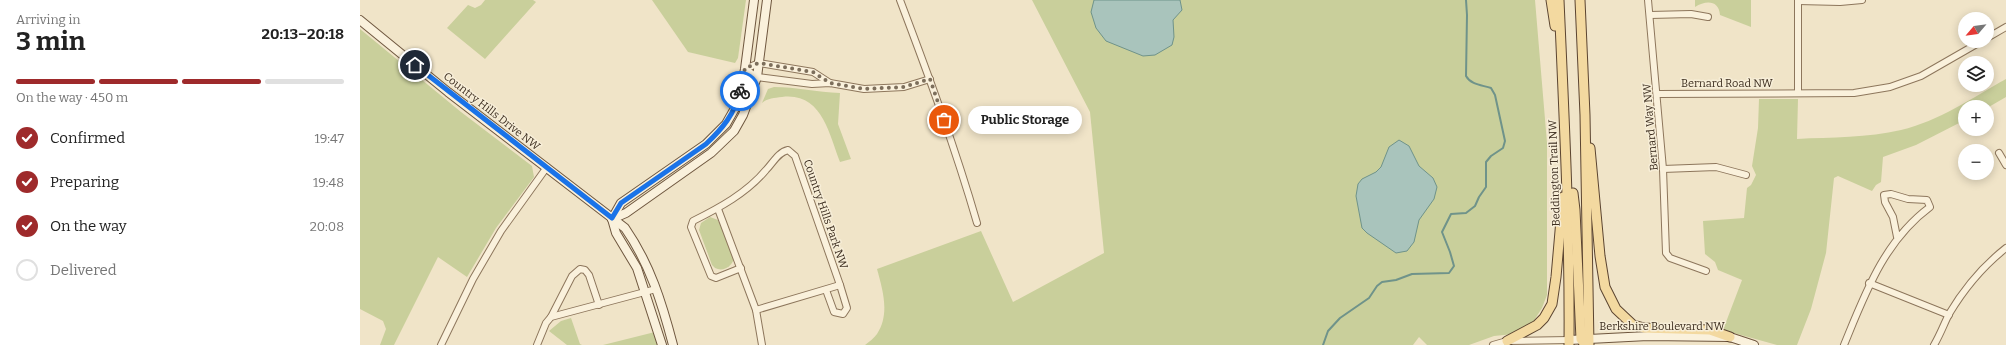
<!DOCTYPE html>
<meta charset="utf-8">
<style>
:root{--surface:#fff;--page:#f6f6f6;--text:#222;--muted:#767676;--line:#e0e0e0;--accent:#9e2a2b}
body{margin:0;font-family:Bitter,serif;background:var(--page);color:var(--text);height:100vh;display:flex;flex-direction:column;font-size:15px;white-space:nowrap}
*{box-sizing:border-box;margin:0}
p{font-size:13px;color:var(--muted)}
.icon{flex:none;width:22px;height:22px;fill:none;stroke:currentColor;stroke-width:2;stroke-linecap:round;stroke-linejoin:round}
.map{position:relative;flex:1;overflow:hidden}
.sheet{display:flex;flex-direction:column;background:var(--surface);width:360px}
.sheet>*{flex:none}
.needle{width:26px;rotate:241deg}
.buttons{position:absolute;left:1598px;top:12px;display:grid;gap:8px}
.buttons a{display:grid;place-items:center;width:36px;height:36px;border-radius:50%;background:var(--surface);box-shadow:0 2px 10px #0003;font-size:20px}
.pin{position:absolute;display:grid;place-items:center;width:34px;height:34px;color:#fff;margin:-17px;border:2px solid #fff;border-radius:50%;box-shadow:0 1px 4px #0007}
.courier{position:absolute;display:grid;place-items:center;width:40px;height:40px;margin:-20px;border:3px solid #1a73e8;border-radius:50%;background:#fff;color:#222;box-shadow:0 1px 5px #0007}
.bubble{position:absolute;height:28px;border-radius:14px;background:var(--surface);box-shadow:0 2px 10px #0003;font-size:13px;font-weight:700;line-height:28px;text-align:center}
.overview em{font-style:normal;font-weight:700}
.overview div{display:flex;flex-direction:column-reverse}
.overview{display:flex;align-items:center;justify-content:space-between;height:68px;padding:0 16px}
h1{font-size:26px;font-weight:700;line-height:30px}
.bar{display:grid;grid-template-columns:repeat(4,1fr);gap:6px 4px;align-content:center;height:48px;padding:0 16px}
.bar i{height:5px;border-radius:3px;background:var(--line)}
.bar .active{background:var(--accent)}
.bar p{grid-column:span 4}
ol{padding:0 16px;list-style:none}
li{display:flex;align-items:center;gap:12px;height:44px}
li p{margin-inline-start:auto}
li .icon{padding:4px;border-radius:50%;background:var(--accent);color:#fff;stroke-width:4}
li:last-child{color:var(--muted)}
li i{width:22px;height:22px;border:2px solid var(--line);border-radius:50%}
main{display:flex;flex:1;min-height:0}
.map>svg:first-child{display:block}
.green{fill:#c9cf9b}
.water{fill:#a9c4bc;stroke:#6f938a}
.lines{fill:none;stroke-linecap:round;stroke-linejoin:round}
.stream{stroke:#6f938a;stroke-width:2}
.street-casing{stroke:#8d765c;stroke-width:8}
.secondary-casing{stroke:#6f573f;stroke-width:10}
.primary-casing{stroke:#5b4430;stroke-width:11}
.street{stroke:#faf1dc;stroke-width:6}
.secondary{stroke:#faf1dc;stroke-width:8}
.primary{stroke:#f3d9a0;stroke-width:9}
.done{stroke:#7c6e5b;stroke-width:4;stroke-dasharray:0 7.2}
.route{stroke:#1a73e8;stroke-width:5}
.labels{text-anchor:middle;stroke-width:3;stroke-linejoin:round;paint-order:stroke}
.street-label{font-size:11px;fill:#3d2e20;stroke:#f7eed8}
</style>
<main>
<section class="sheet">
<div class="overview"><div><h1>3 min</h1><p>Arriving in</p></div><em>20:13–20:18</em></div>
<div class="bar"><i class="active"></i><i class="active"></i><i class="active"></i><i></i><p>On the way · 450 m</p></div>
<ol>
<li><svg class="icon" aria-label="check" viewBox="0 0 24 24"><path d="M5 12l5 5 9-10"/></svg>Confirmed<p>19:47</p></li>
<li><svg class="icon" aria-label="check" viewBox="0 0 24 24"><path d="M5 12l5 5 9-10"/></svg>Preparing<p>19:48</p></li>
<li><svg class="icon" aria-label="check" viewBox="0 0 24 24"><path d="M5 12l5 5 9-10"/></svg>On the way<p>20:08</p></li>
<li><i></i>Delivered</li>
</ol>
</section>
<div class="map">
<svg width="1646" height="345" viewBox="0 0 1646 345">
<rect width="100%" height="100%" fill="#f0e4c8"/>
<g class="green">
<polygon points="125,0 173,0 176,2 125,59 87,28 108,5 115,8 121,5"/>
<polygon points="292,0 386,0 378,58 375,63 328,52"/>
<path d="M672 0H1175L1187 143V295L1182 308 1173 322 1154 334 1134 336 1109 345H1067L1059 337 1053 345H505C509 342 514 338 517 334 530 314 523 291 517 269L621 231 653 302 744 253 730 112Z"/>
<path d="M1335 0H1391V27L1360 15C1359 0 1346 0 1335 7Z"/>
<polygon points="0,29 101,112 172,166 174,177 136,228 107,277 78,257 34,345 20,345 26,329 23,321 0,309"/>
<path d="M1646 79V97L1627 108 1605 107V120L1556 145 1523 157 1521 182 1516 185 1512 191 1478 176 1474 178 1466 253 1451 309 1437 345H1417L1363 330 1382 280 1358 270 1355 262 1345 254 1343 221 1384 218 1387 188 1391 185 1396 175 1392 166 1398 128 1399 99H1438L1437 139C1471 137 1508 138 1541 130 1579 121 1612 98 1646 79Z"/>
<path d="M414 87C436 87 457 92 480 93L478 124 491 159 480 162C469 134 462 92 422 97 414 98 408 98 402 103L408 89Z"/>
<path d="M350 217 358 220 374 258C372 267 363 272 355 268L352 265 339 230 341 223Z"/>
<polygon points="211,318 220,344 222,345 207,345 189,331 201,321"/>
<polygon points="295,332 298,345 243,345"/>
</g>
<g class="water">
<polygon points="734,0 820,0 822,10 813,20 814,37 812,45 795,55 783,56 746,41 736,28 731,12"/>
<polygon points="1039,140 1049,146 1059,166 1073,178 1077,187 1074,199 1059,220 1054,242 1047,251 1036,253 1007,233 1002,228 996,196 998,184 1002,179 1016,172 1021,167 1029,147"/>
</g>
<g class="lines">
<path class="stream" d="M963 345 968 331 980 318 1009 298 1017 286 1022 282 1036 280 1052 274 1089 273 1094 266 1090 252 1082 232 1091 214 1106 213 1115 206 1119 197 1126 187V162L1131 156 1143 148 1145 141 1135 95 1131 88C1122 85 1111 85 1106 76L1107 15 1106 0"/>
<defs>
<g id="street">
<path d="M540 0C568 74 595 147 617 223"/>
<polyline points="1288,0 1303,169 1306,253 1310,258 1346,271"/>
<polyline points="1438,1 1480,2 1502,0"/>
<polyline points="1290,15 1331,14 1348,17"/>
<polyline points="1627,38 1646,27"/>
<polyline points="385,69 397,77 452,84 470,83 504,89 544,87 570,79"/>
<polyline points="385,69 399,63 453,72 470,83"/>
<polyline points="1438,93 1438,0"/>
<polyline points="1297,94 1494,93 1530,87 1561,76 1622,41"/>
<polyline points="1639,153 1646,165"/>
<polyline points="1303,169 1356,167 1386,175"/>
<polyline points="358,209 396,310 402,345"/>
<path d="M381 268 356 278 351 276 331 227 333 221C359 208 387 193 406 170 413 163 418 152 428 150L435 156 480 285 396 310"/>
<polyline points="1509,283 1589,315"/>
<polyline points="466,290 474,312 483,314 487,308 480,285"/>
<polyline points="191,317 212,276 220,269 225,270 229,275 239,305"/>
<polyline points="81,345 113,279 141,231 187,167"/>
<polyline points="177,345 186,323 191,317 296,289"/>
<polyline points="1133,345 1147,341 1209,340"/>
<path d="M1484 345C1505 294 1524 241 1570 207L1567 200 1548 199 1531 194 1524 195 1525 202 1533 217 1537 237"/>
<path d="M1574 345C1580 335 1584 324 1589 314 1604 289 1623 266 1646 248"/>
</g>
<g id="secondary">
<path d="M0 20 88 92 265 228C290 264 302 303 313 345"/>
<polyline points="252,219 266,213 351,153 374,131 383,115 397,77 407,0"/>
<polyline points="252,219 261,203 346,144 366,124 378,103 385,69 394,0"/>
<polyline points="252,219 256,233 277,268 302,345"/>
<polyline points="1209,340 1288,336 1370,337 1394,345"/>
</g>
<g id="primary">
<polyline points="1191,0 1195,26"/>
<path d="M1199 0C1204 115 1210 230 1209 345"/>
<polyline points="1220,0 1225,115 1229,345"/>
<polyline points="1230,148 1240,256 1245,287 1256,309 1273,325 1284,328 1350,330 1370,337"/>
<polyline points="1213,193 1215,210 1221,339 1225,345"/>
<polyline points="1147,341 1177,325 1184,318 1192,304 1196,277 1203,197"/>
</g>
</defs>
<use href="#street" class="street-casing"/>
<use href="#secondary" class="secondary-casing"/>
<use href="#primary" class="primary-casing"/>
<use href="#street" class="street"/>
<use href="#secondary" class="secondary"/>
<use href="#primary" class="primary"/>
</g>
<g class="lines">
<polyline class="done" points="380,91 385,68 399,63 453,72 470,83 504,89 544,87 570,79 584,120"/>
<path class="route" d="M55 65 252 218 261 203 346 144C362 129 375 114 380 91"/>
</g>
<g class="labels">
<g class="street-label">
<text x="1367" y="87">Bernard Road NW</text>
<text transform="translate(132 111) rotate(38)" y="4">Country Hills Drive NW</text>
<text transform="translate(1290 127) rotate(-95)" y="4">Bernard Way NW</text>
<text transform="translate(1194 173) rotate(-92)" y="4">Beddington Trail NW</text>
<text transform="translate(466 214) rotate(71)" y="4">Country Hills Park NW</text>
<text x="1302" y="330">Berkshire Boulevard NW</text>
</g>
</g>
</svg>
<div class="buttons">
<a><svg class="needle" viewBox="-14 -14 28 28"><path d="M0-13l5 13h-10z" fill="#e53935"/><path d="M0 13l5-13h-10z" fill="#767676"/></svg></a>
<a><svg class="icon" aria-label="layers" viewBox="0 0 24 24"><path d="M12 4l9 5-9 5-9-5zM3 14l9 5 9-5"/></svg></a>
<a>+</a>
<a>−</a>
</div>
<div class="pin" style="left:584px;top:120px;background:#ea580c"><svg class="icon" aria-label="bag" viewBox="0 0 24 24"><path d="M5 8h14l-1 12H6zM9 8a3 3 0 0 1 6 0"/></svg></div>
<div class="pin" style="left:55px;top:65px;background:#1f2937"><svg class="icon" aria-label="home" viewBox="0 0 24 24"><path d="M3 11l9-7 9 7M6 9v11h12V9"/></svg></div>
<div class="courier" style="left:380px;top:91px"><svg class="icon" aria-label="bike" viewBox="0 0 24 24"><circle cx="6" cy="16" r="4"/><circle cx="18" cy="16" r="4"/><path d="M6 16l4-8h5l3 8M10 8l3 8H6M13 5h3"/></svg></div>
<div class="bubble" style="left:608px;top:106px;width:114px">Public Storage</div>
</div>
</main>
